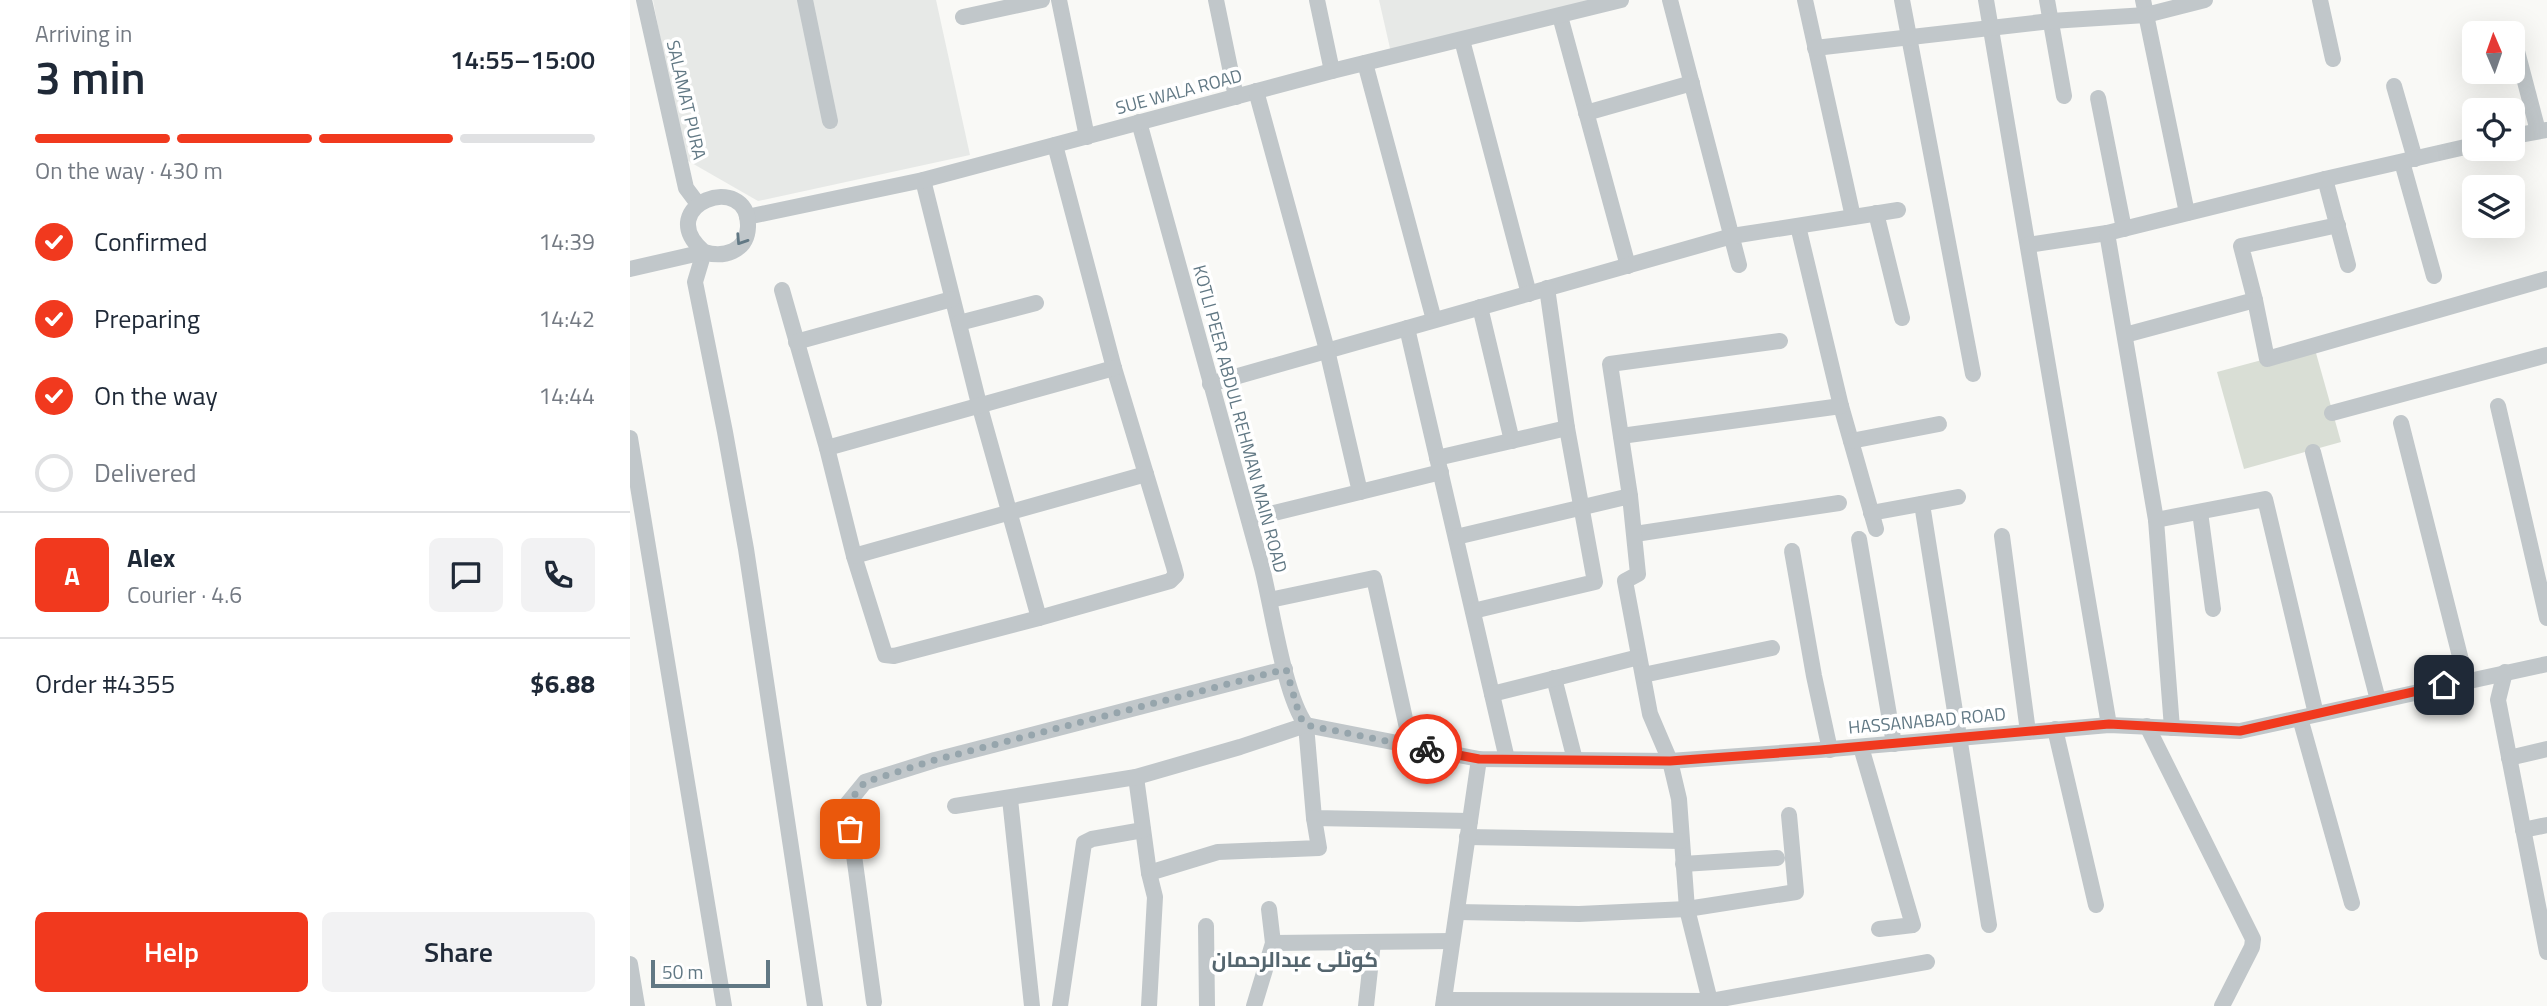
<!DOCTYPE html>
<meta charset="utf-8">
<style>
:root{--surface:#fff;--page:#f2f2f3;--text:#1f2937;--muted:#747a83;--line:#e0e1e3;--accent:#f1391e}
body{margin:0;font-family:"Titillium Web",Cairo,sans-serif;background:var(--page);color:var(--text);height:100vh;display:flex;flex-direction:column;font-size:26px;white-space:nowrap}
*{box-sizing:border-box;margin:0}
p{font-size:23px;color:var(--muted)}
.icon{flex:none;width:38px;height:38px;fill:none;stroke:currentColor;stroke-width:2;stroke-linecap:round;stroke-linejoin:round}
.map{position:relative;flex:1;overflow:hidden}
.side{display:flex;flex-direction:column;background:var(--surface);width:630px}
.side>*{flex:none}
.needle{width:46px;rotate:358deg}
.controls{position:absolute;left:1832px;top:21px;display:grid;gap:14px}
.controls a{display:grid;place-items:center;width:63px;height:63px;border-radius:10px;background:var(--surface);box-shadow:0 7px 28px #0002;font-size:35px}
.scale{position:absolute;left:21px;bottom:18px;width:119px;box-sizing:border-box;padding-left:7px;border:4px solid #617884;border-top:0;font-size:19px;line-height:24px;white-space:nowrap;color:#617884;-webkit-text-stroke:5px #fff;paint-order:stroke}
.pin{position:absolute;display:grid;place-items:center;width:60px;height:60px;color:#fff;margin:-30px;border-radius:14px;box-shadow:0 4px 10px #0006}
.courier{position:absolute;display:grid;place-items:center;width:70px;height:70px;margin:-35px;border:5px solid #f1391e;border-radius:50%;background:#fff;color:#222;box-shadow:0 2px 9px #0007}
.headline em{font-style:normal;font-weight:600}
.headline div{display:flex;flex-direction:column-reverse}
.headline{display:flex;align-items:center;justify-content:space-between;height:119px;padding:0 35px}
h1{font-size:46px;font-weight:600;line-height:52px}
.bar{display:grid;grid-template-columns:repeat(4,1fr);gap:10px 7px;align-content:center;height:84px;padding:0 35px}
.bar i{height:9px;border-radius:5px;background:var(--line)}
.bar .current{background:var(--accent)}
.bar p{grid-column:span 4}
.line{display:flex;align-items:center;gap:18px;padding:0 35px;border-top:2px solid var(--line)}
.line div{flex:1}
.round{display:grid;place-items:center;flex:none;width:74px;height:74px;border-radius:10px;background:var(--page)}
ol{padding:0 35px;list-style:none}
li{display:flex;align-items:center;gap:21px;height:77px}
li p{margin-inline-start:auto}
li .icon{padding:7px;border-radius:50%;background:var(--accent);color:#fff;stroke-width:4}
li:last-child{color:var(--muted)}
li i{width:38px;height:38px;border:4px solid var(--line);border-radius:50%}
.action{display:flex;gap:14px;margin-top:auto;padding:14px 35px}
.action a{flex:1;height:80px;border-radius:10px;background:var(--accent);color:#fff;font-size:28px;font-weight:600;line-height:80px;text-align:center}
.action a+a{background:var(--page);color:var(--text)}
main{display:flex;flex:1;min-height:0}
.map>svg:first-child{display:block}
.built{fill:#e7e9e7}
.green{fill:#d9ded5}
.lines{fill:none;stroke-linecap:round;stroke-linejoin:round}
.minor{stroke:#c1c7ca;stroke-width:16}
.oneway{stroke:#617884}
.done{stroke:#96a5ac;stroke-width:7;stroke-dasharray:0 12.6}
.route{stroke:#f1391e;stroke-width:9}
.labels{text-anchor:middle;stroke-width:7;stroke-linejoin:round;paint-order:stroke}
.street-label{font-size:18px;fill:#617884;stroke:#fff}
.quarter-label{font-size:21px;font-weight:bold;fill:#54656e;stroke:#fff}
</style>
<main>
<section class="side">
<div class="headline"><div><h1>3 min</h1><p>Arriving in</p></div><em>14:55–15:00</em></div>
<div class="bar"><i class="current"></i><i class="current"></i><i class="current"></i><i></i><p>On the way · 430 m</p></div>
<ol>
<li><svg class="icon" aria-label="check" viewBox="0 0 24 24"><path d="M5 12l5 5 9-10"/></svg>Confirmed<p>14:39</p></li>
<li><svg class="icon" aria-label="check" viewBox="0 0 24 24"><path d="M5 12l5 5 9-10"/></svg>Preparing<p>14:42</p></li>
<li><svg class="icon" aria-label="check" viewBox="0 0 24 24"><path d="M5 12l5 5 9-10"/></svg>On the way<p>14:44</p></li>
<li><i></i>Delivered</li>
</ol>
<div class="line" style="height:126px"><b class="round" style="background:var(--accent);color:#fff">A</b><div><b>Alex</b><p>Courier · 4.6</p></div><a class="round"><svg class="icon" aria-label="chat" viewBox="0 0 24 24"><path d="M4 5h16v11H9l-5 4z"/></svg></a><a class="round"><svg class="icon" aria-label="phone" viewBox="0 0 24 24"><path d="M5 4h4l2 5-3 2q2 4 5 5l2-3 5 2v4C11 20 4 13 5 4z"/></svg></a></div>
<div class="line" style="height:91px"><div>Order #4355</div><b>$6.88</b></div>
<div class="action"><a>Help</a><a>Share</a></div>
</section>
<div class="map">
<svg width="1917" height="1006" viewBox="0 0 1917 1006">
<rect width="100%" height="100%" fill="#f9f9f6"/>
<g class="built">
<polygon points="23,0 306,0 340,155 128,201 53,158"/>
<polygon points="749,0 990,0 762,57"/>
</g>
<polygon class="green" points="1684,346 1711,442 1614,469 1587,372"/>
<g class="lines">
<g class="minor">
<polyline points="14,0 56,188 68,204"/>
<polyline points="175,0 200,121"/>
<polyline points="429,0 457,137"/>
<polyline points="586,0 606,97"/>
<polyline points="687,0 702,71"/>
<polyline points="1040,0 1109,265"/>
<polyline points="1175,0 1223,217"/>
<polyline points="1272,0 1343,374"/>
<polyline points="1356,0 1479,725"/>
<polyline points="1417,0 1434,96"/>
<polyline points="1513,0 1557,213"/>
<polyline points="1690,0 1703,59"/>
<polyline points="930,16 998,266"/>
<polyline points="333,17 412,0"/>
<polyline points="1883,36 1908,131"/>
<polyline points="832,40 899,294"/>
<polyline points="1185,48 1421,21 1516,15 1575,0"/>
<polyline points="735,63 804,320"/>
<polyline points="1764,86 1785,159"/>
<polyline points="1468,98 1494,229"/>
<polyline points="956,113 1062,83"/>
<path d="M509 122C549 271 592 419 632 568 642 607 654 695 676 725"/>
<polyline points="1883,136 1917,130"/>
<polyline points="1772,162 1804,276"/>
<polyline points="1695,179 1718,265"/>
<polyline points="293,180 349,404 409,618"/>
<polyline points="1246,213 1272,318"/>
<polyline points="117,217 293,180 702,71 991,0"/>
<polyline points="1168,226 1211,406 1246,529"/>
<polyline points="1398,245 1477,233"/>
<polyline points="74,252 65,282 95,432 116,549 185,1006"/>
<path d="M0 269 74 252C93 258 117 252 118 227 120 169 20 205 74 252"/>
<polyline points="152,290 197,448 224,556 255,655 264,656 409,618 540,581 546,575 544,567 484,368 425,145"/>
<polyline points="1625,300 1611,246 1708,225"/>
<polyline points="850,307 882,441"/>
<polyline points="329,323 406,303"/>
<polyline points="777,328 877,759"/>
<polyline points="1495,335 1625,300 1637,359 1917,279"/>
<polyline points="166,342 322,299"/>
<polyline points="580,384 1102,236 1268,210"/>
<polyline points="1868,406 1917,618"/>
<polyline points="1702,413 1917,355"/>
<polyline points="1771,423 1836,680"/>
<polyline points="991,436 1211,406"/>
<polyline points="0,438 94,1006"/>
<polyline points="1221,441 1309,424"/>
<polyline points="197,448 484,368"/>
<polyline points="1683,452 1748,700"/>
<polyline points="807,458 937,428 917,288"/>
<polyline points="730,492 811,472"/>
<polyline points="1000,496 980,364 1150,341"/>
<polyline points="1292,504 1359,925"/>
<polyline points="1570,512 1583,609"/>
<polyline points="1241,513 1328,497"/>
<polyline points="619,519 730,492 697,350 626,91"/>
<polyline points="1526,520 1635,499 1686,714"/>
<polyline points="1005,534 1209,503"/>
<polyline points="1372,536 1398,732"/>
<polyline points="826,537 1000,496 1008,574 995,581 1020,714 1040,761 1049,799 1057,909 1080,1001"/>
<polyline points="1229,539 1264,744"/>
<polyline points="1162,551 1184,676 1200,750"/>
<polyline points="224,556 516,474"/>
<polyline points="640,600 744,578 781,746"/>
<polyline points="843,611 965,582 937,428"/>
<polyline points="1875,672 1868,700 1917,952"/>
<polyline points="1013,675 1142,648"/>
<polyline points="924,678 945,760"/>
<polyline points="862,694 1009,657"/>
<polyline points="1670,718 1722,903"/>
<polyline points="676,725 849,759 1040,761 1190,750 1479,725 1610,731 1917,664"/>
<polyline points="676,725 684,818 840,821"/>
<polyline points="1517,726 1623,939 1622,947 1592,1006"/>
<polyline points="1542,728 1526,520 1477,233 1695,179 1844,145"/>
<polyline points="1425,729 1466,905"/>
<polyline points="1231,747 1283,925 1249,929"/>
<polyline points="1879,758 1917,749"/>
<polyline points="506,777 519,873 525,897 519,1006"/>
<polyline points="380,799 402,1006"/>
<polyline points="325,806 506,777 610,747 676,725"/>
<polyline points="1893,830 1917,825"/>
<polyline points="837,837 1051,841"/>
<polyline points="1053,864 1147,858"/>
<polyline points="519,873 588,852 689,848 684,818"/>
<polyline points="827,912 949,914 1057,909 1166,892 1159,815"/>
<polyline points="576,926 577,1006"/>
<polyline points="643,943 822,941"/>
<polyline points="0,964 7,1006"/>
<polyline points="814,1000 1080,1001 1297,962"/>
<polyline points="244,1002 217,804 235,782 305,760 655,669"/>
<polyline points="430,1006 454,843 462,839 513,830"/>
<polyline points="624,1006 643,943 639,909"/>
<polyline points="736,1006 743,942"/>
<polyline points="813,1006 849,759"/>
</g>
</g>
<defs><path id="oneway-chevron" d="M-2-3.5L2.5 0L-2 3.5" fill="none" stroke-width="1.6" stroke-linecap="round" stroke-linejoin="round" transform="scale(1.75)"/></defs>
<use class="oneway" href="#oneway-chevron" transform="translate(111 240) rotate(123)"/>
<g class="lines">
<polyline class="done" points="220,829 217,804 235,782 305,760 656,669 670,717 676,725 797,749"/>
<polyline class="route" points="797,749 849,759 1040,761 1190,750 1479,724 1610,731 1814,685"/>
</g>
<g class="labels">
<g class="street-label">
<text transform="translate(549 92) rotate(-15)" y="6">SUE WALA ROAD</text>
<text transform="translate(56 100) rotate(77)" y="6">SALAMAT PURA</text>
<text transform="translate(610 419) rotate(75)" y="6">KOTLI PEER ABDUL REHMAN MAIN ROAD</text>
<text transform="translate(1297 721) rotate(-5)" y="6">HASSANABAD ROAD</text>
</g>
<g class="quarter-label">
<text x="665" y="967">کوٹلی عبدالرحمان</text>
</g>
</g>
</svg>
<div class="controls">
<a><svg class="needle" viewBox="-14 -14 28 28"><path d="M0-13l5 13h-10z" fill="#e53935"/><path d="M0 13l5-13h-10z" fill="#747a83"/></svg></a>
<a><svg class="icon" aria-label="locate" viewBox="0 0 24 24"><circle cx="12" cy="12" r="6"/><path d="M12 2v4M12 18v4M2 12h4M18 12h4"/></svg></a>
<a><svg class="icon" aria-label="layers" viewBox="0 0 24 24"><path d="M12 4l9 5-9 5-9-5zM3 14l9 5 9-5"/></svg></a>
</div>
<div class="scale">50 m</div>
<div class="pin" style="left:220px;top:829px;background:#ea580c"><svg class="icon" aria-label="bag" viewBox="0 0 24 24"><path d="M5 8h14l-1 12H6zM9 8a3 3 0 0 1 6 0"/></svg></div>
<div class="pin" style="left:1814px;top:685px;background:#1f2937"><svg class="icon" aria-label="home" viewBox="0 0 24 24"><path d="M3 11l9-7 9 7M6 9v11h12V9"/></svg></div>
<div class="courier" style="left:797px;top:749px"><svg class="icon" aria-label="bike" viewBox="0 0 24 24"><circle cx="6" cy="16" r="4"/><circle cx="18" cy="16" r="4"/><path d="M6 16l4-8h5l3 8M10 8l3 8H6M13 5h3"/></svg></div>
</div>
</main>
